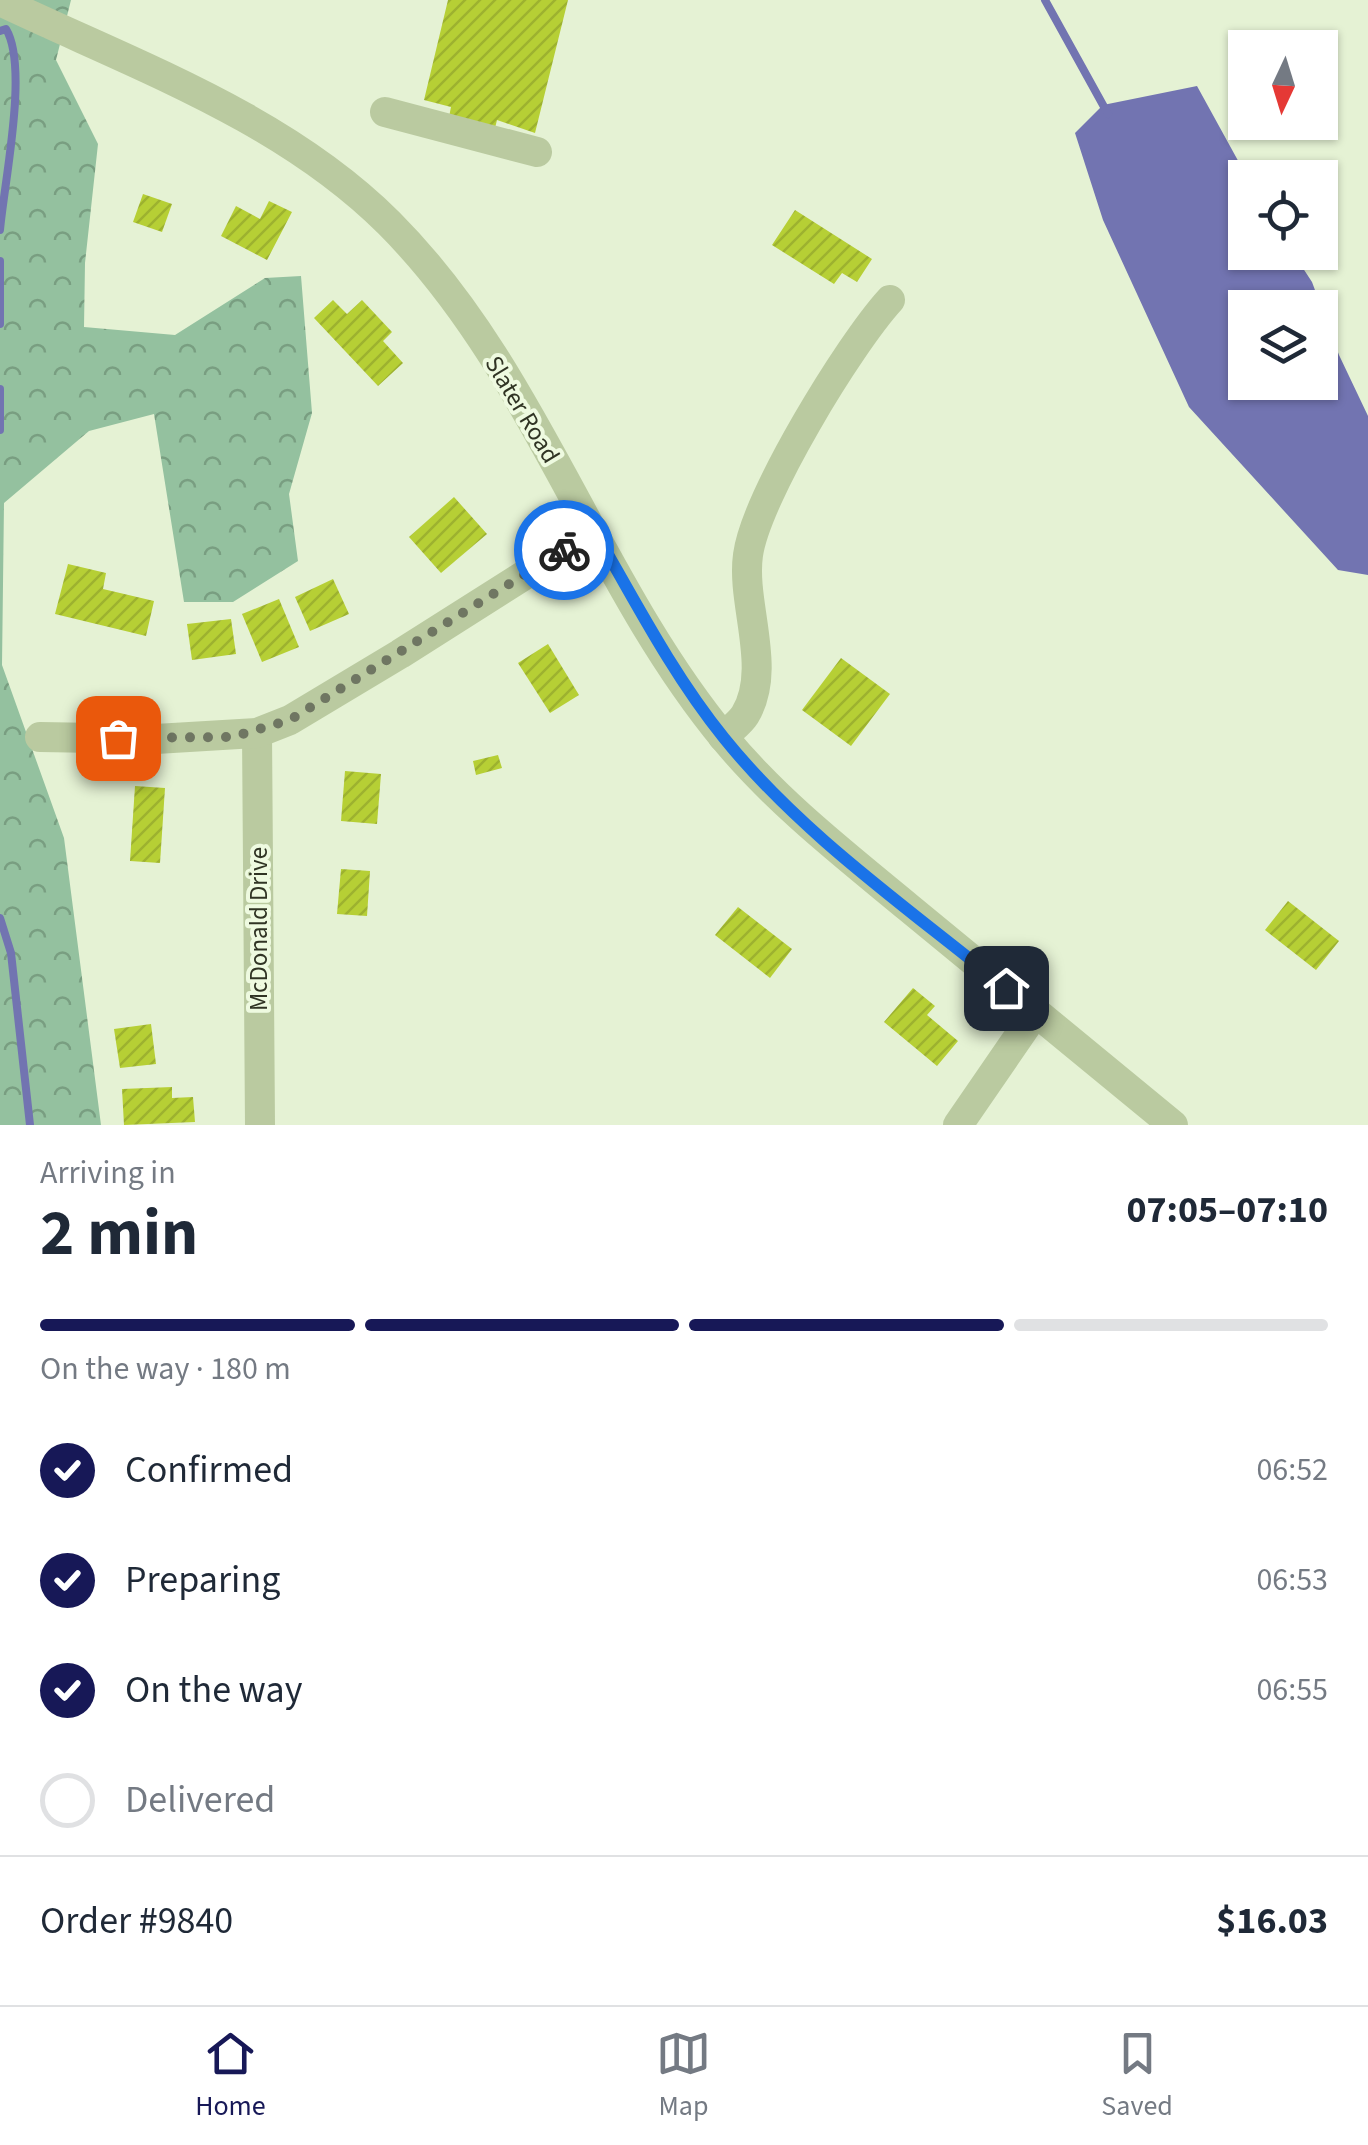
<!DOCTYPE html>
<meta charset="utf-8">
<style>
:root{--surface:#fff;--page:#f2f2f3;--text:#1f2937;--muted:#747a83;--line:#e0e1e3;--accent:#171857}
body{margin:0;font-family:"Source Sans 3",sans-serif;background:var(--page);color:var(--text);height:100vh;display:flex;flex-direction:column;font-size:38px;white-space:nowrap}
*{box-sizing:border-box;margin:0}
p{font-size:32px;color:var(--muted)}
.icon{flex:none;width:55px;height:55px;fill:none;stroke:currentColor;stroke-width:2;stroke-linecap:round;stroke-linejoin:round}
.map{position:relative;height:1125px;overflow:hidden}
.side{display:flex;flex-direction:column;background:var(--surface);flex:1}
.side>*{flex:none}
.needle{width:65px;rotate:184deg}
.fabs{position:absolute;left:1228px;top:30px;display:grid;gap:20px}
.fabs a{display:grid;place-items:center;width:110px;height:110px;border-radius:0px;background:var(--surface);box-shadow:0 2px 8px #0004;font-size:50px}
.pin{position:absolute;display:grid;place-items:center;width:85px;height:85px;color:#fff;margin:-42px;border-radius:20px;box-shadow:0 5px 15px #0006}
.courier{position:absolute;display:grid;place-items:center;width:100px;height:100px;margin:-50px;border:8px solid #1a73e8;border-radius:50%;background:#fff;color:#222;box-shadow:0 2px 12px #0007}
.summary em{font-style:normal;font-weight:700}
.summary div{display:flex;flex-direction:column-reverse}
.summary{display:flex;align-items:center;justify-content:space-between;height:170px;padding:0 40px}
h1{font-size:65px;font-weight:700;line-height:75px}
.bar{display:grid;grid-template-columns:repeat(4,1fr);gap:15px 10px;align-content:center;height:120px;padding:0 40px}
.bar i{height:12px;border-radius:8px;background:var(--line)}
.bar .selected{background:var(--accent)}
.bar p{grid-column:span 4}
.line{display:flex;align-items:center;gap:25px;padding:0 40px;border-top:2px solid var(--line)}
.line div{flex:1}
ol{padding:0 40px;list-style:none}
li{display:flex;align-items:center;gap:30px;height:110px}
li p{margin-inline-start:auto}
li .icon{padding:10px;border-radius:50%;background:var(--accent);color:#fff;stroke-width:4}
li:last-child{color:var(--muted)}
li i{width:55px;height:55px;border:5px solid var(--line);border-radius:50%}
.dock{display:flex;justify-content:space-around;align-items:center;height:140px;border-top:2px solid var(--line);background:var(--surface);font-size:28px;color:var(--muted)}
.dock a{display:grid;justify-items:center;gap:5px}
.dock .selected{color:var(--accent)}
.map>svg:first-child{display:block}
.forest{fill:url(#forest-crowns)}
.water{fill:#7274b1;fill-rule:evenodd}
.lines{fill:none;stroke-linecap:round;stroke-linejoin:round}
.stream{stroke:#7274b1;stroke-width:8}
.building{fill:url(#building-hatch)}
.minor{stroke:#bacaa0;stroke-width:30}
.done{stroke:#6f7662;stroke-width:10;stroke-dasharray:0 18}
.route{stroke:#1a73e8;stroke-width:12}
.labels{text-anchor:middle;stroke-width:8;stroke-linejoin:round;paint-order:stroke}
.street-label{font-size:25px;fill:#303424;stroke:#eefae0}
</style>
<div class="map">
<svg width="1368" height="1125" viewBox="0 0 1368 1125">
<defs>
<pattern id="forest-crowns" width="20" height="18" patternUnits="userSpaceOnUse" patternTransform="scale(2.5)"><rect width="20" height="18" fill="#94c19f"/><path d="M2 6a3 3 0 1 1 6 0M12 15a3 3 0 1 1 6 0" fill="none" stroke="#799e81"/></pattern>
<pattern id="building-hatch" width="6" height="6" patternUnits="userSpaceOnUse" patternTransform="scale(2.5)"><rect width="6" height="6" fill="#b6cf35"/><path d="M-1 1l2-2M0 6l6-6M5 7l2-2" fill="none" stroke="#9db22f"/></pattern>
</defs>
<rect width="100%" height="100%" fill="#e5f2d4"/>
<polygon class="forest" points="0,0 71,0 56,60 98,144 85,263 84,327 175,335 265,278 301,276 312,413 289,494 298,561 233,602 184,602 154,414 89,431 4,503 2,665 64,838 101,1125 0,1125"/>
<path class="water" d="M1197 86 1247 177 1245 252 1293 253 1312 282 1339 355 1368 416V575L1338 570 1189 407 1103 220 1075 133 1103 105ZM1245 308H1320V382H1245Z"/>
<g class="lines">
<g class="stream">
<polyline points="1045,0 1108,114"/>
<path d="M0 31 6 29C29 67 4 183 0 230"/>
<polyline points="0,261 0,324"/>
<polyline points="0,389 0,430"/>
<polyline points="0,918 11,953 30,1125"/>
</g>
</g>
<g class="building">
<polygon points="448,0 568,0 535,133 497,120 495,128 449,117 451,107 424,100"/>
<polygon points="143,194 172,204 162,232 133,222"/>
<polygon points="269,201 292,212 267,260 221,236 236,206 260,219"/>
<polygon points="795,210 872,259 857,282 842,273 834,284 772,245"/>
<polygon points="333,300 347,314 362,300 392,332 383,341 403,363 378,386 314,318"/>
<polygon points="454,497 487,534 441,573 409,537"/>
<polygon points="68,564 106,573 103,589 154,601 146,636 55,614"/>
<polygon points="333,579 349,614 310,631 295,597"/>
<polygon points="279,599 299,647 262,662 242,614"/>
<polygon points="231,619 236,654 192,660 187,624"/>
<polygon points="548,644 579,695 550,713 518,663"/>
<polygon points="841,658 890,694 851,746 802,710"/>
<polygon points="498,755 502,768 476,775 473,761"/>
<polygon points="345,771 381,774 377,824 341,821"/>
<polygon points="135,786 165,788 160,863 130,861"/>
<polygon points="341,869 370,871 367,916 337,914"/>
<polygon points="1288,901 1339,941 1316,970 1265,930"/>
<polygon points="738,907 792,949 770,978 715,935"/>
<polygon points="913,988 935,1006 927,1015 958,1041 937,1066 884,1022"/>
<polygon points="151,1024 156,1064 120,1068 114,1029"/>
<polygon points="172,1087 172,1098 193,1097 195,1122 124,1125 122,1089"/>
</g>
<g class="lines">
<g class="minor">
<path d="M0 1C132 64 283 117 389 223 536 370 594 581 725 739 778 803 845 855 909 908 997 981 1085 1053 1173 1125"/>
<polyline points="385,112 537,152"/>
<polyline points="257,733 260,1125"/>
<polyline points="40,737 156,739 257,733 290,720 400,654 594,531"/>
<path d="M723 737C730 730 740 723 745 715 773 669 741 604 748 555 756 497 849 345 890 300"/>
<polyline points="958,1125 1035,1013"/>
</g>
</g>
<g class="lines">
<polyline class="done" points="118,738 232,737 290,720 564,550"/>
<path class="route" d="M564 550 594 530C635 601 673 675 724 738 802 835 911 910 1006 988"/>
</g>
<g class="labels">
<g class="street-label">
<text transform="translate(523 409) rotate(59)" y="9">Slater Road</text>
<text transform="translate(258 929) rotate(-90)" y="9">McDonald Drive</text>
</g>
</g>
</svg>
<div class="fabs">
<a><svg class="needle" viewBox="-14 -14 28 28"><path d="M0-13l5 13h-10z" fill="#e53935"/><path d="M0 13l5-13h-10z" fill="#747a83"/></svg></a>
<a><svg class="icon" aria-label="locate" viewBox="0 0 24 24"><circle cx="12" cy="12" r="6"/><path d="M12 2v4M12 18v4M2 12h4M18 12h4"/></svg></a>
<a><svg class="icon" aria-label="layers" viewBox="0 0 24 24"><path d="M12 4l9 5-9 5-9-5zM3 14l9 5 9-5"/></svg></a>
</div>
<div class="pin" style="left:118px;top:738px;background:#ea580c"><svg class="icon" aria-label="bag" viewBox="0 0 24 24"><path d="M5 8h14l-1 12H6zM9 8a3 3 0 0 1 6 0"/></svg></div>
<div class="pin" style="left:1006px;top:988px;background:#1f2937"><svg class="icon" aria-label="home" viewBox="0 0 24 24"><path d="M3 11l9-7 9 7M6 9v11h12V9"/></svg></div>
<div class="courier" style="left:564px;top:550px"><svg class="icon" aria-label="bike" viewBox="0 0 24 24"><circle cx="6" cy="16" r="4"/><circle cx="18" cy="16" r="4"/><path d="M6 16l4-8h5l3 8M10 8l3 8H6M13 5h3"/></svg></div>
</div>
<section class="side">
<div class="summary"><div><h1>2 min</h1><p>Arriving in</p></div><em>07:05–07:10</em></div>
<div class="bar"><i class="selected"></i><i class="selected"></i><i class="selected"></i><i></i><p>On the way · 180 m</p></div>
<ol>
<li><svg class="icon" aria-label="check" viewBox="0 0 24 24"><path d="M5 12l5 5 9-10"/></svg>Confirmed<p>06:52</p></li>
<li><svg class="icon" aria-label="check" viewBox="0 0 24 24"><path d="M5 12l5 5 9-10"/></svg>Preparing<p>06:53</p></li>
<li><svg class="icon" aria-label="check" viewBox="0 0 24 24"><path d="M5 12l5 5 9-10"/></svg>On the way<p>06:55</p></li>
<li><i></i>Delivered</li>
</ol>
<div class="line" style="height:130px"><div>Order #9840</div><b>$16.03</b></div>
</section>
<nav class="dock">
<a class="selected"><svg class="icon" aria-label="home" viewBox="0 0 24 24"><path d="M3 11l9-7 9 7M6 9v11h12V9"/></svg>Home</a>
<a><svg class="icon" aria-label="map" viewBox="0 0 24 24"><path d="M3 6l6-2 6 2 6-2v14l-6 2-6-2-6 2zM9 4v14M15 6v14"/></svg>Map</a>
<a><svg class="icon" aria-label="saved" viewBox="0 0 24 24"><path d="M7 4h10v16l-5-4-5 4z"/></svg>Saved</a>
</nav>
